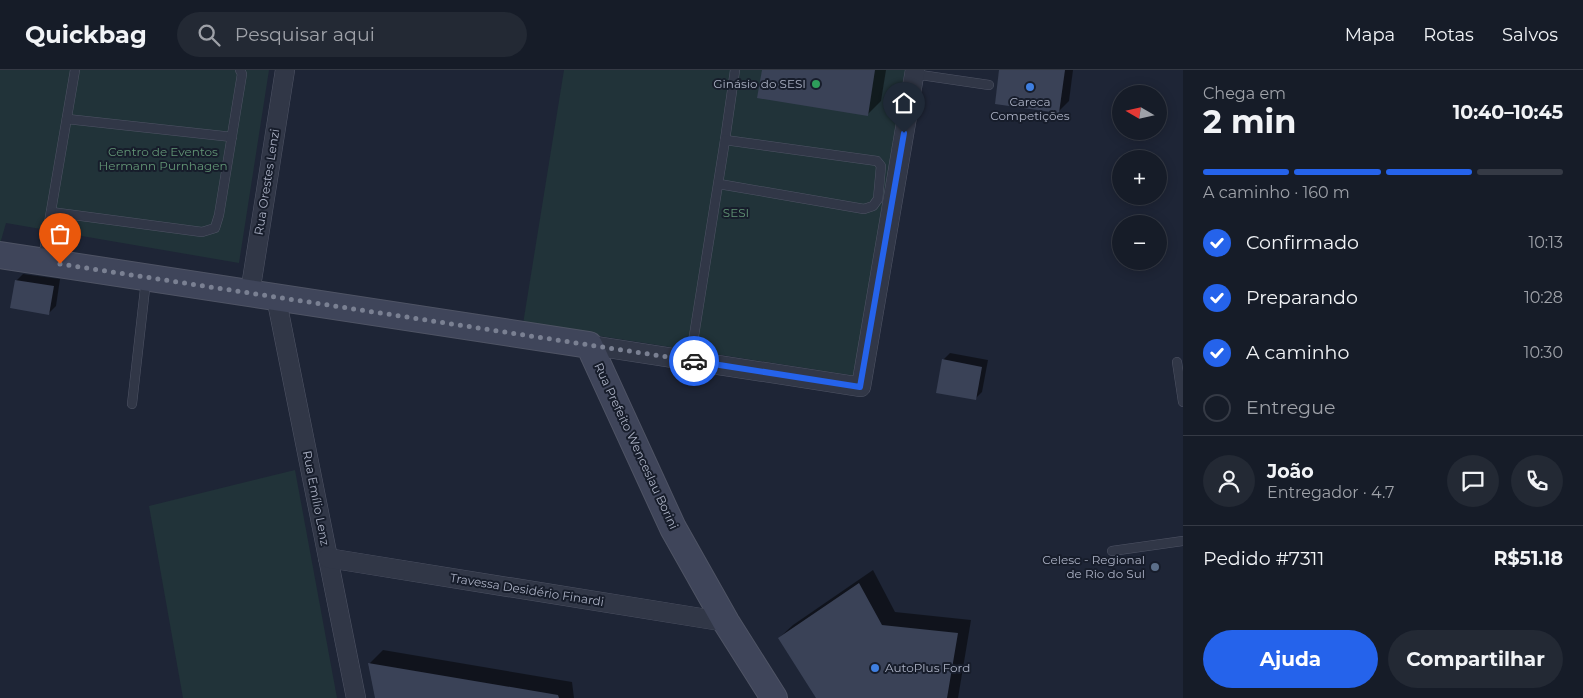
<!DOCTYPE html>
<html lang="pt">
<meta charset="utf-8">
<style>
:root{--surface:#161c28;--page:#232934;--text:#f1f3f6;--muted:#9ea1a8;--line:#353a45;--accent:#2563eb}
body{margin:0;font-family:Montserrat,sans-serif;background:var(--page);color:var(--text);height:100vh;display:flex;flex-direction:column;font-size:19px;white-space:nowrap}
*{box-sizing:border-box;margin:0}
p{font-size:16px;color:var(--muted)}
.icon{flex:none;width:28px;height:28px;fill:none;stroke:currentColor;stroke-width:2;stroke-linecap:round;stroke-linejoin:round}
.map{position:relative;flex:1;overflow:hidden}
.details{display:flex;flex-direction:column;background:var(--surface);width:400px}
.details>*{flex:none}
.needle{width:32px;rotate:279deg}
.buttons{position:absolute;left:1112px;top:15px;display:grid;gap:10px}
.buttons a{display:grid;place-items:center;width:55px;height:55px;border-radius:50%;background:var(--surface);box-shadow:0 2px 12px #0003,0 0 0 1px var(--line);font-size:25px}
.pin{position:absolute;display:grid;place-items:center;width:42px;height:42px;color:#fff;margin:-51px -21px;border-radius:50% 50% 50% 0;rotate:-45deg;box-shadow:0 0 5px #0007}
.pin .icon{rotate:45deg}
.courier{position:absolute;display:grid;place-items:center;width:50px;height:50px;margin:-25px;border:4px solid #2563eb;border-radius:50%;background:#fff;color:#222;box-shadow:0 1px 6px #0007}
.summary em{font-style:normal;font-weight:700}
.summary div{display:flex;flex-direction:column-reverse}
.summary{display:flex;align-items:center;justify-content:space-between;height:85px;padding:0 20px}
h1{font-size:32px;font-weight:700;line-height:38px}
.bar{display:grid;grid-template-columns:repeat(4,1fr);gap:8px 5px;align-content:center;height:60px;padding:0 20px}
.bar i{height:6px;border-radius:4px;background:var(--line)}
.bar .active{background:var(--accent)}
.bar p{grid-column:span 4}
.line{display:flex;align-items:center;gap:12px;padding:0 20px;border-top:1px solid var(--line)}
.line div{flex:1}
.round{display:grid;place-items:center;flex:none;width:52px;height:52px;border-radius:26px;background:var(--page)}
ol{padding:0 20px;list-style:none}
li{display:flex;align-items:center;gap:15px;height:55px}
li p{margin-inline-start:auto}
li .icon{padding:5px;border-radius:50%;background:var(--accent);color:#fff;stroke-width:4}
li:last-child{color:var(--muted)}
li i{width:28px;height:28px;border:2px solid var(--line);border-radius:50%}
.action{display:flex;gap:10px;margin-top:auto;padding:10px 20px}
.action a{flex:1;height:58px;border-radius:30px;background:var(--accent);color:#fff;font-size:20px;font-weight:700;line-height:58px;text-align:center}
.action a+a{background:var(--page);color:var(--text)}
header{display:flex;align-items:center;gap:30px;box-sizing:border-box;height:70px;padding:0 25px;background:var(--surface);border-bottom:1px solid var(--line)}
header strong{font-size:24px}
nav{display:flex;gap:28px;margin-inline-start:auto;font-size:18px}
.search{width:350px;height:45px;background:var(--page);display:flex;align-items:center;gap:12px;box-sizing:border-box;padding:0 18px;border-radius:28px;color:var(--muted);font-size:19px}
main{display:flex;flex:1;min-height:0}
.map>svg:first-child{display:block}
.green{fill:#213339}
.shadow{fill:#0007}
.building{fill:#3a4257}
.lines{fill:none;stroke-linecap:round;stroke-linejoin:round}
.lane-casing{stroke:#4f5465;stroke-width:10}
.street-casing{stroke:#4f5465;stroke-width:20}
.secondary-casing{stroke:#4f5465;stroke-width:28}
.lane{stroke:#313747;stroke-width:9}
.street{stroke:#313747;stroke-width:19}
.secondary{stroke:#3f455a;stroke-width:26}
.done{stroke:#7a8092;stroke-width:5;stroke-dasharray:0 9}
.route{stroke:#2563eb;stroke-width:6}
.leisure-dot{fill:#2e9e5b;stroke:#171d2b;stroke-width:2}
.shop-dot{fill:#3f7fe0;stroke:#171d2b;stroke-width:2}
.service-dot{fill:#5c6f8a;stroke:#171d2b;stroke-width:2}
.labels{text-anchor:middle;stroke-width:4;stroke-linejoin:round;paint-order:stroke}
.poi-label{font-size:12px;fill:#abb1c4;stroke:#171d2b;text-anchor:end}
.park-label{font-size:12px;fill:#629575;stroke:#171d2b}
.street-label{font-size:12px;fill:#abb1c4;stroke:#171d2b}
</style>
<header>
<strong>Quickbag</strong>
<div class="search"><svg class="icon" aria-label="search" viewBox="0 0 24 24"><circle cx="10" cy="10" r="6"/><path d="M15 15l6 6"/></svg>Pesquisar aqui</div>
<nav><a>Mapa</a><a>Rotas</a><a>Salvos</a></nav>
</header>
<main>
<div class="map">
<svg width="1183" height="628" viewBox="0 0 1183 628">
<rect width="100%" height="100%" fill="#1e2536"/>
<g class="green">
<polygon points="0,0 269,0 239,193 6,153 0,174"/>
<polygon points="564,0 905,0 856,306 523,254"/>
<polygon points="295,400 337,628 183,628 149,436"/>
</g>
<g class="shadow">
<polygon points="763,0 886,0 881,31 867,45"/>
<polygon points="1001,0 1073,0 1069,31 1058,42"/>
<polygon points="23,204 60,209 56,236 49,243 16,211"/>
<polygon points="950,283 988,290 982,322 975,329 943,290"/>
<polygon points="873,500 895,542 971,550 958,628 818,628 779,568 793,555"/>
<polygon points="383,580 572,612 574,628 376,628 370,593"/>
</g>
<g class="building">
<polygon points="762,0 875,0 868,46 757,28"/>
<polygon points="999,0 1065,0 1059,43 995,34"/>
<polygon points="15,210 54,216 49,245 10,238"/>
<polygon points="942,289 982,297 976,330 936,323"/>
<polygon points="859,513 882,555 958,563 947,628 816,628 778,568"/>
<polygon points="368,593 558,625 559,628 375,628"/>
</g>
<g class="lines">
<defs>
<g id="lane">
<polyline points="914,4 989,15"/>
<polyline points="67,49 232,67"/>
<polyline points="725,70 735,0"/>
<polyline points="51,142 202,162 215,158 219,145 242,4 240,0"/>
<polyline points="43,188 75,0"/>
<polyline points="690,291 725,70 877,91 881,96 878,129 873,136 864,139 719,114"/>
<polyline points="1177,292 1183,332"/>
<polyline points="132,334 146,210"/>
<polyline points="1112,481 1183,471"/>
</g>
<g id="street">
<polyline points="250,223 285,0"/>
<polyline points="276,227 356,628"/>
<polyline points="589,275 861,317 915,0"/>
<polyline points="328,488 726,552"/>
</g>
<polyline id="secondary" points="0,185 589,275 673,458 726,552 774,628"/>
</defs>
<use href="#lane" class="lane-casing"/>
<use href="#street" class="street-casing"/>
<use href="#secondary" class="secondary-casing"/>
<use href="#lane" class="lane"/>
<use href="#street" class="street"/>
<use href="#secondary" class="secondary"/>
</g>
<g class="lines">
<polyline class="done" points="60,194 694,291"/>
<polyline class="route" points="694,291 860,317 904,63"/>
</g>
<circle class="leisure-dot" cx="816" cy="14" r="5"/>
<g class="shop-dot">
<circle cx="1030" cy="17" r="5"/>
<circle cx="875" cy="598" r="5"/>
</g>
<circle class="service-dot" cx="1155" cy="497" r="5"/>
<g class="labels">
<g class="poi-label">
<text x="806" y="18">Ginásio do SESI</text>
<text x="1030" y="36" text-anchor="middle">Careca<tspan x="1030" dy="14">Competições</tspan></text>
<text x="1145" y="494">Celesc - Regional<tspan x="1145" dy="14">de Rio do Sul</tspan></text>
<text x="885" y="602" text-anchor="start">AutoPlus Ford</text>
</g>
<g class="park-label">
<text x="163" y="86">Centro de Eventos<tspan x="163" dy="14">Hermann Purnhagen</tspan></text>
<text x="736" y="147">SESI</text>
</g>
<g class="street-label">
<text transform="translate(267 112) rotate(-81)" y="4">Rua Orestes Lenzi</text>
<text transform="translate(636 376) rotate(65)" y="4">Rua Prefeito Wenceslau Borini</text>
<text transform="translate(316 428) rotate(79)" y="4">Rua Emílio Lenz</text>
<text transform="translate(527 520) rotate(9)" y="4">Travessa Desidério Finardi</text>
</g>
</g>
</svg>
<div class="buttons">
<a><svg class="needle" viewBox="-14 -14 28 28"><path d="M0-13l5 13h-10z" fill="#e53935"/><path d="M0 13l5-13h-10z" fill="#9ea1a8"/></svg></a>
<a>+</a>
<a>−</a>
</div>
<div class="pin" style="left:60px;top:194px;background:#ea580c"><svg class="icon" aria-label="bag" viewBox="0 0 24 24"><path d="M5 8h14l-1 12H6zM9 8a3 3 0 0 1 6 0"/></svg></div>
<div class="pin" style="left:904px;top:63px;background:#1f2937"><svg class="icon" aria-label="home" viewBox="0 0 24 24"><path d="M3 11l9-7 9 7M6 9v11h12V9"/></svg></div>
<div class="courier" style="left:694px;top:291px"><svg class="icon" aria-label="car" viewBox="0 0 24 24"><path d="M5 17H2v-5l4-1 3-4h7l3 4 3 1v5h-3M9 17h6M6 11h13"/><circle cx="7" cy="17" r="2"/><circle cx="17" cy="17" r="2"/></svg></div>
</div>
<section class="details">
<div class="summary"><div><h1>2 min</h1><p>Chega em</p></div><em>10:40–10:45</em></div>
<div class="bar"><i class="active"></i><i class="active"></i><i class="active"></i><i></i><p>A caminho · 160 m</p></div>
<ol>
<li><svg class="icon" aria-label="check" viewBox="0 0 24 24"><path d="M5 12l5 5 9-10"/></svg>Confirmado<p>10:13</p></li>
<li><svg class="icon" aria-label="check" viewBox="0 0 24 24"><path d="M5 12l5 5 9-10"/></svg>Preparando<p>10:28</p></li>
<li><svg class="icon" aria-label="check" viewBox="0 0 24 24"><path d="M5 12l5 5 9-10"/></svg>A caminho<p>10:30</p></li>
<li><i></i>Entregue</li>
</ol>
<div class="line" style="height:90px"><a class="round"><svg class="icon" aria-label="person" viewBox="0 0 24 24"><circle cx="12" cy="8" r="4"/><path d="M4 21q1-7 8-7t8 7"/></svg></a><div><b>João</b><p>Entregador · 4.7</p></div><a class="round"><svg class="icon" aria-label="chat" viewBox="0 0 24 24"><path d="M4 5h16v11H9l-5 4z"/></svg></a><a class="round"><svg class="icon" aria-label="phone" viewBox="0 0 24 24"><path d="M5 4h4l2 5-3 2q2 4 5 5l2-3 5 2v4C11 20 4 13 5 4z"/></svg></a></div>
<div class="line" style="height:65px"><div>Pedido #7311</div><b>R$51.18</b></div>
<div class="action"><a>Ajuda</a><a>Compartilhar</a></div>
</section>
</main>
